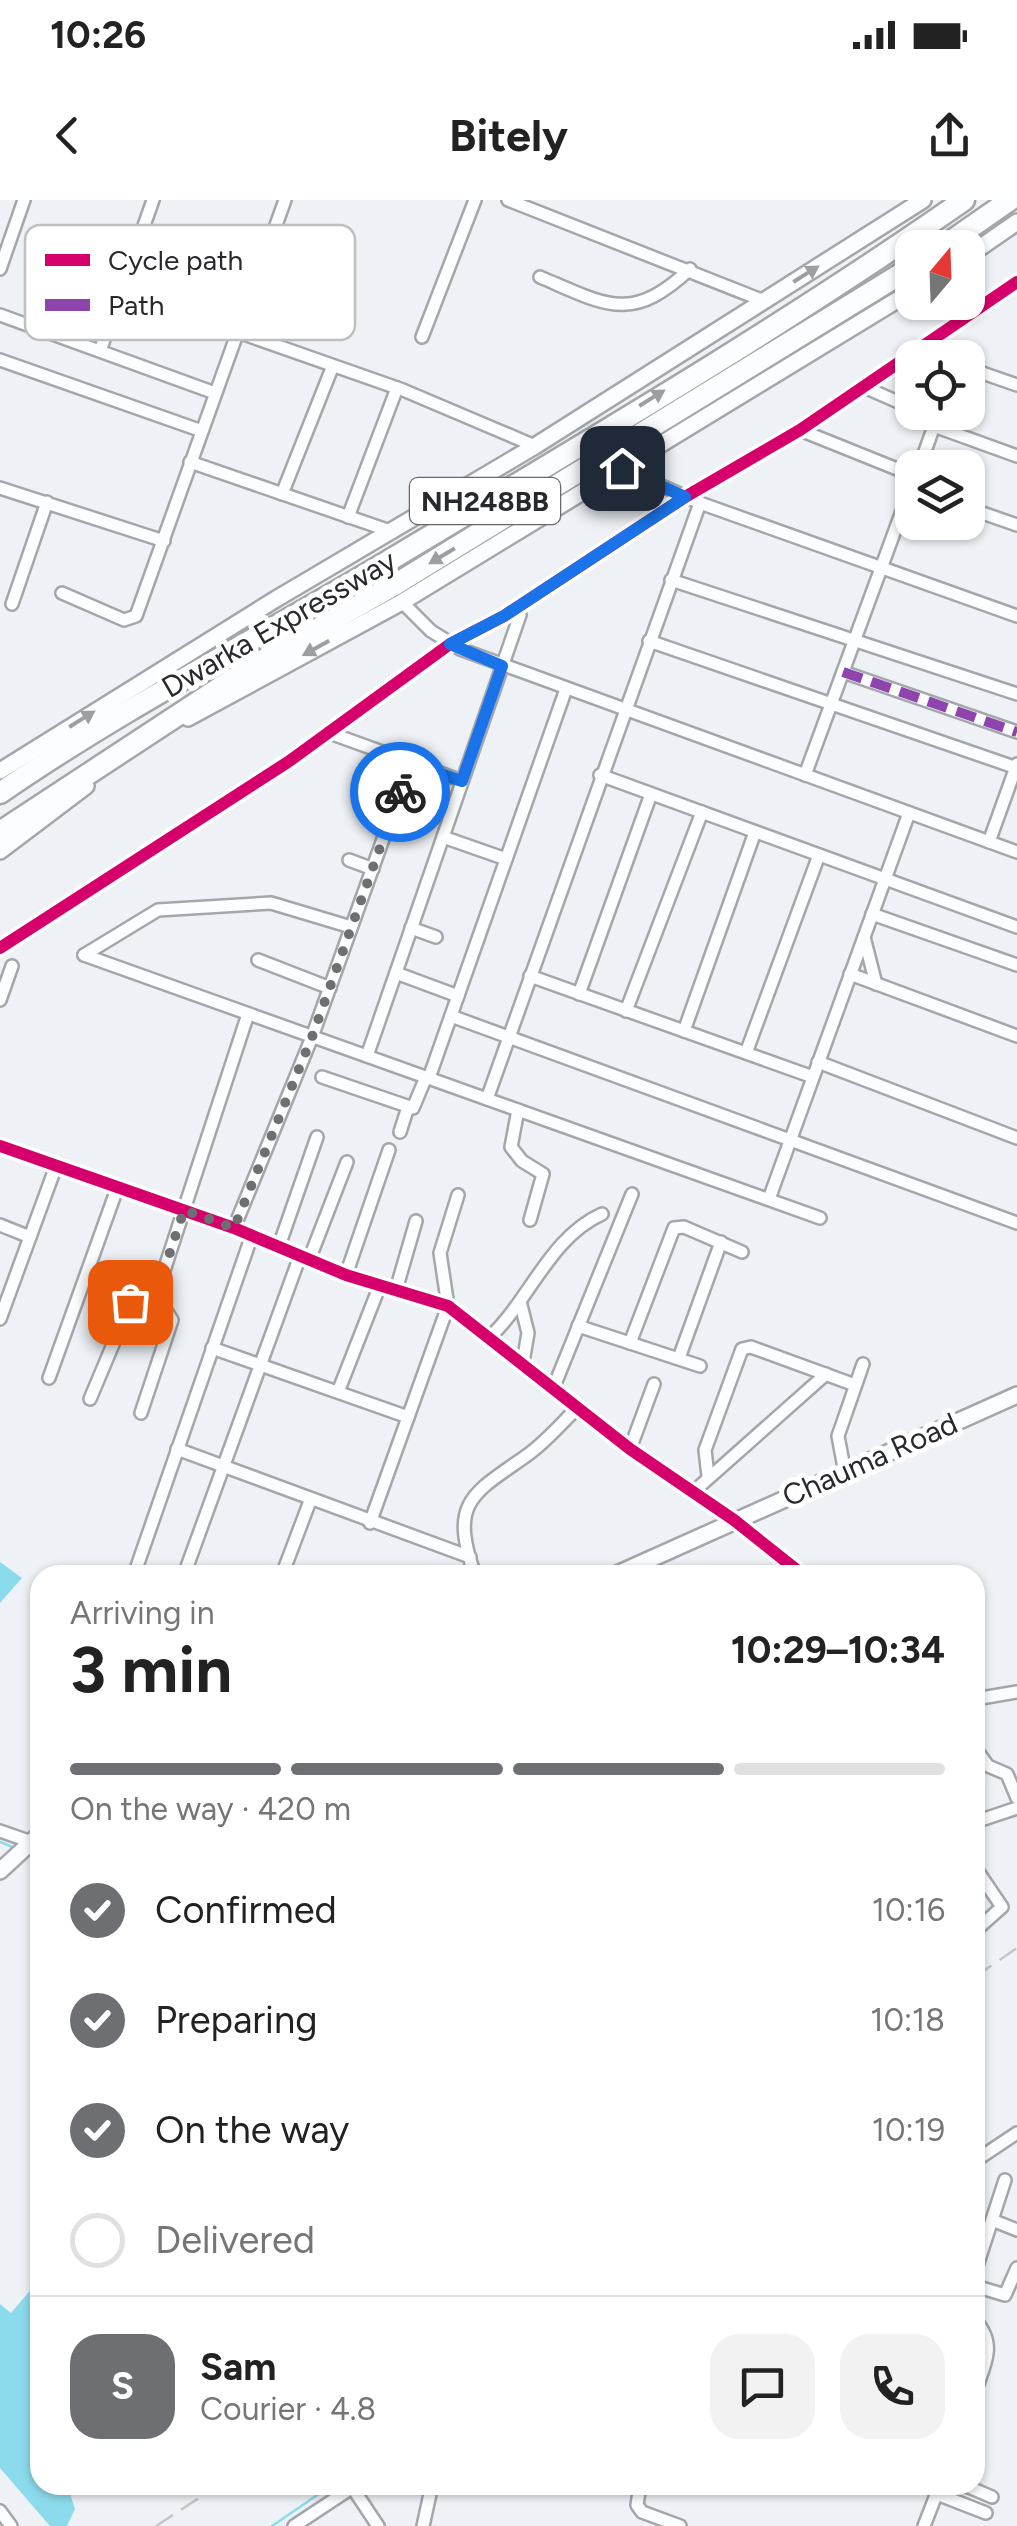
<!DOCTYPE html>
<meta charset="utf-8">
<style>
:root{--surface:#fff;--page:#f2f2f2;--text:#222;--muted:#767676;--line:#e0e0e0;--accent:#6d6f73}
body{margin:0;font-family:Figtree,sans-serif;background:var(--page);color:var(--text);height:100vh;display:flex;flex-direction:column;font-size:38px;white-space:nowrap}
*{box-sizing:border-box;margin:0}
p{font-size:32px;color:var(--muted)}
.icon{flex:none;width:55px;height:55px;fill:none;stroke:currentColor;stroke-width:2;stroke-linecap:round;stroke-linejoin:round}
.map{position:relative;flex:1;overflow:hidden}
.panel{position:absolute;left:30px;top:1365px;width:955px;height:930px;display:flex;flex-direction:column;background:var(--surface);border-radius:30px;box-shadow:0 2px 8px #0004}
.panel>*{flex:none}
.needle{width:65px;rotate:19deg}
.fabs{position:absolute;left:895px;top:30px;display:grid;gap:20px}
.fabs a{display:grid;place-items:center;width:90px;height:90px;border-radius:20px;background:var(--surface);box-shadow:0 2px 8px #0004;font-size:50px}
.pin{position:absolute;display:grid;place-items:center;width:85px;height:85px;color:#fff;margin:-42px;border-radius:20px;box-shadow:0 5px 15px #0006}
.courier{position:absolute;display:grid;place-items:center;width:100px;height:100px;margin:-50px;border:8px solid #1a73e8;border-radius:50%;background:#fff;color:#222;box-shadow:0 2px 12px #0007}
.overview em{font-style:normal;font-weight:700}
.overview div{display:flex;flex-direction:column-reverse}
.overview{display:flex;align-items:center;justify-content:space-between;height:170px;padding:0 40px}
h1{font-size:65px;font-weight:700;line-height:75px}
.bar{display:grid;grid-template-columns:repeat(4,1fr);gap:15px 10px;align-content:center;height:120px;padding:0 40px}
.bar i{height:12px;border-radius:8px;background:var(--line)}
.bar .current{background:var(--accent)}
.bar p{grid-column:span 4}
.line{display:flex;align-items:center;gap:25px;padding:0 40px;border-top:2px solid var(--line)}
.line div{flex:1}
.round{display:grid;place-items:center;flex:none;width:105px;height:105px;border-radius:30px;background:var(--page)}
ol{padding:0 40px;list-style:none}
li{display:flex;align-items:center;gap:30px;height:110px}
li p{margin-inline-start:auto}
li .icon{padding:10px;border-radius:50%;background:var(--accent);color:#fff;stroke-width:4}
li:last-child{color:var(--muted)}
li i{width:55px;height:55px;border:5px solid var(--line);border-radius:50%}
.status{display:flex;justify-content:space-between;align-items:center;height:70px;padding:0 50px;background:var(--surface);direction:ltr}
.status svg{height:28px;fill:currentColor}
header{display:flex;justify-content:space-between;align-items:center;height:130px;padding:0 40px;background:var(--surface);font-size:45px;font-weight:700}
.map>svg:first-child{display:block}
.water{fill:#8cdbec}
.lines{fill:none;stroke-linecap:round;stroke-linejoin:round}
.stream{stroke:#8cdbec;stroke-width:2.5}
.street-casing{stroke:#a4a7aa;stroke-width:16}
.secondary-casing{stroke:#a4a7aa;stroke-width:20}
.highway-casing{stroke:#a4a7aa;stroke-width:25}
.street{stroke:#fcfdfe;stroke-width:11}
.secondary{stroke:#fcfdfe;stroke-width:15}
.highway{stroke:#fcfdfe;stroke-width:20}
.rail{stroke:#c5c6c7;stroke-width:2.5;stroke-dasharray:20 10;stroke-linecap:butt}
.quiet{stroke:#8e44ad;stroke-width:10;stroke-dasharray:20 10;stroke-linecap:butt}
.cycleway-casing{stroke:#fff;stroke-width:19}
.cycleway{stroke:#d6006c;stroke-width:12}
.oneway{fill:#9c9ea0}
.done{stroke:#6d6f73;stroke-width:10;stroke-dasharray:0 18}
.route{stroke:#1a73e8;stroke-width:12}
.labels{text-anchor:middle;stroke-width:10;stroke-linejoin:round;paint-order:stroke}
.shield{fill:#fff;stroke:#68696b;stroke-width:2.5}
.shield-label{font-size:28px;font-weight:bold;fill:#27292c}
.street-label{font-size:30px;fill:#27292c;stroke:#fff}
.key{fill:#fff;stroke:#bebfc0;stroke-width:2.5}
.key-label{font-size:28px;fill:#27292c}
</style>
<div class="status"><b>10:26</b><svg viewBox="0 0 49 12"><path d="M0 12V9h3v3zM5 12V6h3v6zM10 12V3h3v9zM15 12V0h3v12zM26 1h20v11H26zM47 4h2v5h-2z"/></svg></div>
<header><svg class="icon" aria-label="back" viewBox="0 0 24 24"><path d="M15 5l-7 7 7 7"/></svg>Bitely<svg class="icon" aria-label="share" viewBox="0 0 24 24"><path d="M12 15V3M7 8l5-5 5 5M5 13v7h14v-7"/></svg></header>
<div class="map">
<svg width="1017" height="2326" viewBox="0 0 1017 2326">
<rect width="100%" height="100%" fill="#eef2f6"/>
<g class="water">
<polygon points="0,1362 22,1378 0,1403"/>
<polygon points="40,2079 40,2285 67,2285 75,2309 67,2326 50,2326 0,2268 0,2104 11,2113"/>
</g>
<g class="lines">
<g class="stream">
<polyline points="0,1642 15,1648"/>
<polyline points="27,1653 40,1657"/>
<polyline points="272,2326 332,2285"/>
</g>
<defs>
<g id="street">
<polyline points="508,0 764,101"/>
<polyline points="0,69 24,0"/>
<path d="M540 77C606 105 631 124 690 69"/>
<polyline points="121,91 403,190 535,246"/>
<polyline points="0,115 215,193"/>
<polyline points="422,137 475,0"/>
<polyline points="921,147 943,158"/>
<polyline points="100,151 153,0"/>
<polyline points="0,160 202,231"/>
<polyline points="968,168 1017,185"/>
<polyline points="864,187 912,208"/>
<polyline points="934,226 1017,256"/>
<polyline points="800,230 912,275"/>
<polyline points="190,262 393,332"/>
<polyline points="622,268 700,303 1017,416"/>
<polyline points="919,268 939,212"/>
<polyline points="0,288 164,341"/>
<polyline points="282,294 332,168"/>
<polyline points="968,308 1017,325"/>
<polyline points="348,317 397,188"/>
<polyline points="671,380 1017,494"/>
<path d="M62 393 124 420 136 416C186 279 235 139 285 0"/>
<polyline points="402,402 431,431 460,449 1017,652"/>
<polyline points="12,404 47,302"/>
<polyline points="649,441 1017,568"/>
<polyline points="843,472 1017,532"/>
<polyline points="327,532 462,581"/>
<polyline points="600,575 1017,727"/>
<polyline points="805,575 912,284"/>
<polyline points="443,637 506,659"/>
<polyline points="989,642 1017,564"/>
<polyline points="349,660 373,669"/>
<polyline points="872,714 1017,765"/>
<polyline points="411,728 436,737"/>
<polyline points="864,737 876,784"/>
<polyline points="0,748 288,562 450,444 504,416 685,297 800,230 1017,82"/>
<polyline points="84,755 820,1018"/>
<polyline points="84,755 158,710 271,703 351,727"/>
<polyline points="258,760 330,788"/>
<polyline points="396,773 458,796"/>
<polyline points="850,774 1017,836"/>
<polyline points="530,776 813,877"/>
<polyline points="579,794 651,594"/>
<polyline points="0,800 12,766"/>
<polyline points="626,811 702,612"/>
<polyline points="451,816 1017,1023"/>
<polyline points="684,831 755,632"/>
<polyline points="746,853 819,655"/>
<polyline points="367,856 520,415"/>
<polyline points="818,862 1017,938"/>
<polyline points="322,877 413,908 426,877"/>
<polyline points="429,878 566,489"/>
<polyline points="487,899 700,303"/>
<polyline points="518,910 511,947 522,961 543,974 530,1020"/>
<polyline points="400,932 408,907"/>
<polyline points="0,946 234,1028 346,1075 448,1106 630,1249 734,1320 803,1375"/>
<polyline points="769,999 909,613"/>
<polyline points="0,1025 30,1037"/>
<polyline points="234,1028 312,837 410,564"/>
<polyline points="279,1046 317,937"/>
<polyline points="309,1060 347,962"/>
<polyline points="346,1075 389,950"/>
<polyline points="396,1090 416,1021"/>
<polyline points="521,1105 528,1133 523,1162"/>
<polyline points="0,1119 56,966"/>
<polyline points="578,1126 700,1166"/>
<path d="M489 1138C530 1100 549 1038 602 1014"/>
<polyline points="630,1143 674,1028 684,1027 742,1052"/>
<polyline points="212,1148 408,1217"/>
<polyline points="679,1158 721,1042"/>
<polyline points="49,1178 118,986"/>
<polyline points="553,1189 632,994"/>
<polyline points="338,1192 380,1085"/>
<polyline points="90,1199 133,1097 156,1095"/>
<polyline points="141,1213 172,1120 156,1095 248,814"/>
<polyline points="177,1249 470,1357"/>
<polyline points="630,1249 654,1184"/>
<polyline points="845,1273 838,1236 863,1164"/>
<polyline points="708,1276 705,1250 742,1149 751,1147 855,1185"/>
<polyline points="692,1293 826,1174"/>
<polyline points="370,1323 448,1106 440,1053 458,995"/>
<polyline points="134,1375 252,1035"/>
<polyline points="184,1375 300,1056"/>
<polyline points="282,1375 310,1301"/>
<path d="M475 1375C449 1302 472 1294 526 1256 545 1243 561 1224 577 1208"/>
<polyline points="975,1499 1017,1492"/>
<polyline points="975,1548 988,1566 1007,1574 1017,1598"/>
<polyline points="975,1622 1017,1608"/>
<polyline points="0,1631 40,1645"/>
<polyline points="975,1667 1002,1707 975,1731"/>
<polyline points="975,1961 1017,1933"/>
<polyline points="992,2020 1017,2030"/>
<polyline points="975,2072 1005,1980"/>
<polyline points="975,2086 1005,2095 1017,2068"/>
<path d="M975 2120C997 2144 985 2164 975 2192"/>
<polyline points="640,2285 637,2305 642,2312 680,2326"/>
<polyline points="964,2285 992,2297"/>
<polyline points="352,2287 378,2326"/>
<polyline points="937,2294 986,2313"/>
<polyline points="0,2311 11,2326"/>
<polyline points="294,2326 356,2285"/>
<polyline points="423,2326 432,2285"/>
<polyline points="924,2326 940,2285"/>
</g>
<g id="secondary">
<polyline points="968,56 1017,22"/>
<polyline points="188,518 402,402 912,91"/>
<polyline points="0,571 276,399 535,246 923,0"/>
<polyline points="0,651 86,586"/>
<polyline points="615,1375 1017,1195"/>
<polyline points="0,1671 40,1634"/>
</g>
<g id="highway">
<polyline points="941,48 1010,0"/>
<path d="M0 593C123 508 256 440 385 363 580 246 778 130 964 0"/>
<polyline points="0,632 251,467 396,384 912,67"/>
</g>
</defs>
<use href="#street" class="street-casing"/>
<use href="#secondary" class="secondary-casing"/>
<use href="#highway" class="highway-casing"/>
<use href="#street" class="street"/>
<use href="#secondary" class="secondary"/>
<use href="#highway" class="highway"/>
<g class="rail">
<polyline points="975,1777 1017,1748"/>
<polyline points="156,2326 219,2285"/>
</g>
<polyline class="quiet" points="843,472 1017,532"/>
<defs>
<g id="cycleway">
<polyline points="0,748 288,562 450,444 504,416 685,297 800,230 1017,82"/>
<polyline points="0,946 234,1028 346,1075 448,1106 630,1249 734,1320 803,1375"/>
</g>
</defs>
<use href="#cycleway" class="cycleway-casing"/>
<use href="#cycleway" class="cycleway"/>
</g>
<defs><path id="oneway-solid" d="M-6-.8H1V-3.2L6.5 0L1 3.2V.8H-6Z" transform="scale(2.5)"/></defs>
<g class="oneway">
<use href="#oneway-solid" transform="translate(806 74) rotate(-32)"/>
<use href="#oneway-solid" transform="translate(652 198) rotate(-32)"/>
<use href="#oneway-solid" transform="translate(442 356) rotate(149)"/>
<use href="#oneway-solid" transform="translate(316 448) rotate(151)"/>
<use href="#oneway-solid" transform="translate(82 519) rotate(-32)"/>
</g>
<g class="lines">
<polyline class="done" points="130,1102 139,1096 156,1095 184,1010 234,1028 312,837 400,592"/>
<polyline class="route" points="400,592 410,564 462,581 502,466 450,444 504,416 685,297 622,268"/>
</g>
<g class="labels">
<rect class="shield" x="410" y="278" width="150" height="46" rx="8"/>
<g class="shield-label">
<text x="485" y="311">NH248BB</text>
</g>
<g class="street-label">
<text transform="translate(279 424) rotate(-30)" y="10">Dwarka Expressway</text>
<text transform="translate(870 1260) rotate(-24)" y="10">Chauma Road</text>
</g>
</g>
<rect x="25" y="25" width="330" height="115" rx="15" class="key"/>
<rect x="45" y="54" width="45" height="12" fill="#d6006c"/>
<rect x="45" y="99" width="45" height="12" fill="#8e44ad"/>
<g class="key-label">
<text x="108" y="70">Cycle path</text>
<text x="108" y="115">Path</text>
</g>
</svg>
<div class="fabs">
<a><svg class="needle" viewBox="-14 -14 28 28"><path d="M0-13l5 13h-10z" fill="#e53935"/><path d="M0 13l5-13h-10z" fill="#767676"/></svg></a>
<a><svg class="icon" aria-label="locate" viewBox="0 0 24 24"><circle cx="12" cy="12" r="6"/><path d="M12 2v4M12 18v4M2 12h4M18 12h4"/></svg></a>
<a><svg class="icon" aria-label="layers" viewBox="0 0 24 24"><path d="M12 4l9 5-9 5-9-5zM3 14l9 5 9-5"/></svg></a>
</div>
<div class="pin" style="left:130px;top:1102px;background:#ea580c"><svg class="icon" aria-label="bag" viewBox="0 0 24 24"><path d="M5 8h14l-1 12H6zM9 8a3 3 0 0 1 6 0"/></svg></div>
<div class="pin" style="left:622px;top:268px;background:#1f2937"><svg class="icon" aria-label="home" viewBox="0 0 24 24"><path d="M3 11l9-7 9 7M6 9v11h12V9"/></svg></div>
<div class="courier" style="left:400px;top:592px"><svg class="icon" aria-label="bike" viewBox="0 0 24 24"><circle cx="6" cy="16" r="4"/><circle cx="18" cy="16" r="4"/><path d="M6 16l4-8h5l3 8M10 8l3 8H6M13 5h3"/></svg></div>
<section class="panel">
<div class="overview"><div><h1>3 min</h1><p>Arriving in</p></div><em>10:29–10:34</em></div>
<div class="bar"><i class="current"></i><i class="current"></i><i class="current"></i><i></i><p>On the way · 420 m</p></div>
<ol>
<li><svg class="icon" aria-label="check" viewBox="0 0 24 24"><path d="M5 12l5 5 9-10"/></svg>Confirmed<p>10:16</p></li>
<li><svg class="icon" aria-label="check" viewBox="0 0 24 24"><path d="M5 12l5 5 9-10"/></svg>Preparing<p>10:18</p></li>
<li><svg class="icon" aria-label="check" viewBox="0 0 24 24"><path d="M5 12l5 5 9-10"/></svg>On the way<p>10:19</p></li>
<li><i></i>Delivered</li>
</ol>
<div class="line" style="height:180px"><b class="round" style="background:var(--accent);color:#fff">S</b><div><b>Sam</b><p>Courier · 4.8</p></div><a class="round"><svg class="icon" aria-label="chat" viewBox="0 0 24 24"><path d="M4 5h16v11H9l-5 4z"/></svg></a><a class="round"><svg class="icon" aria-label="phone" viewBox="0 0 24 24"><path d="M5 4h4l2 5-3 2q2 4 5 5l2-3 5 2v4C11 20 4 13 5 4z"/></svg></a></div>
</section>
</div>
